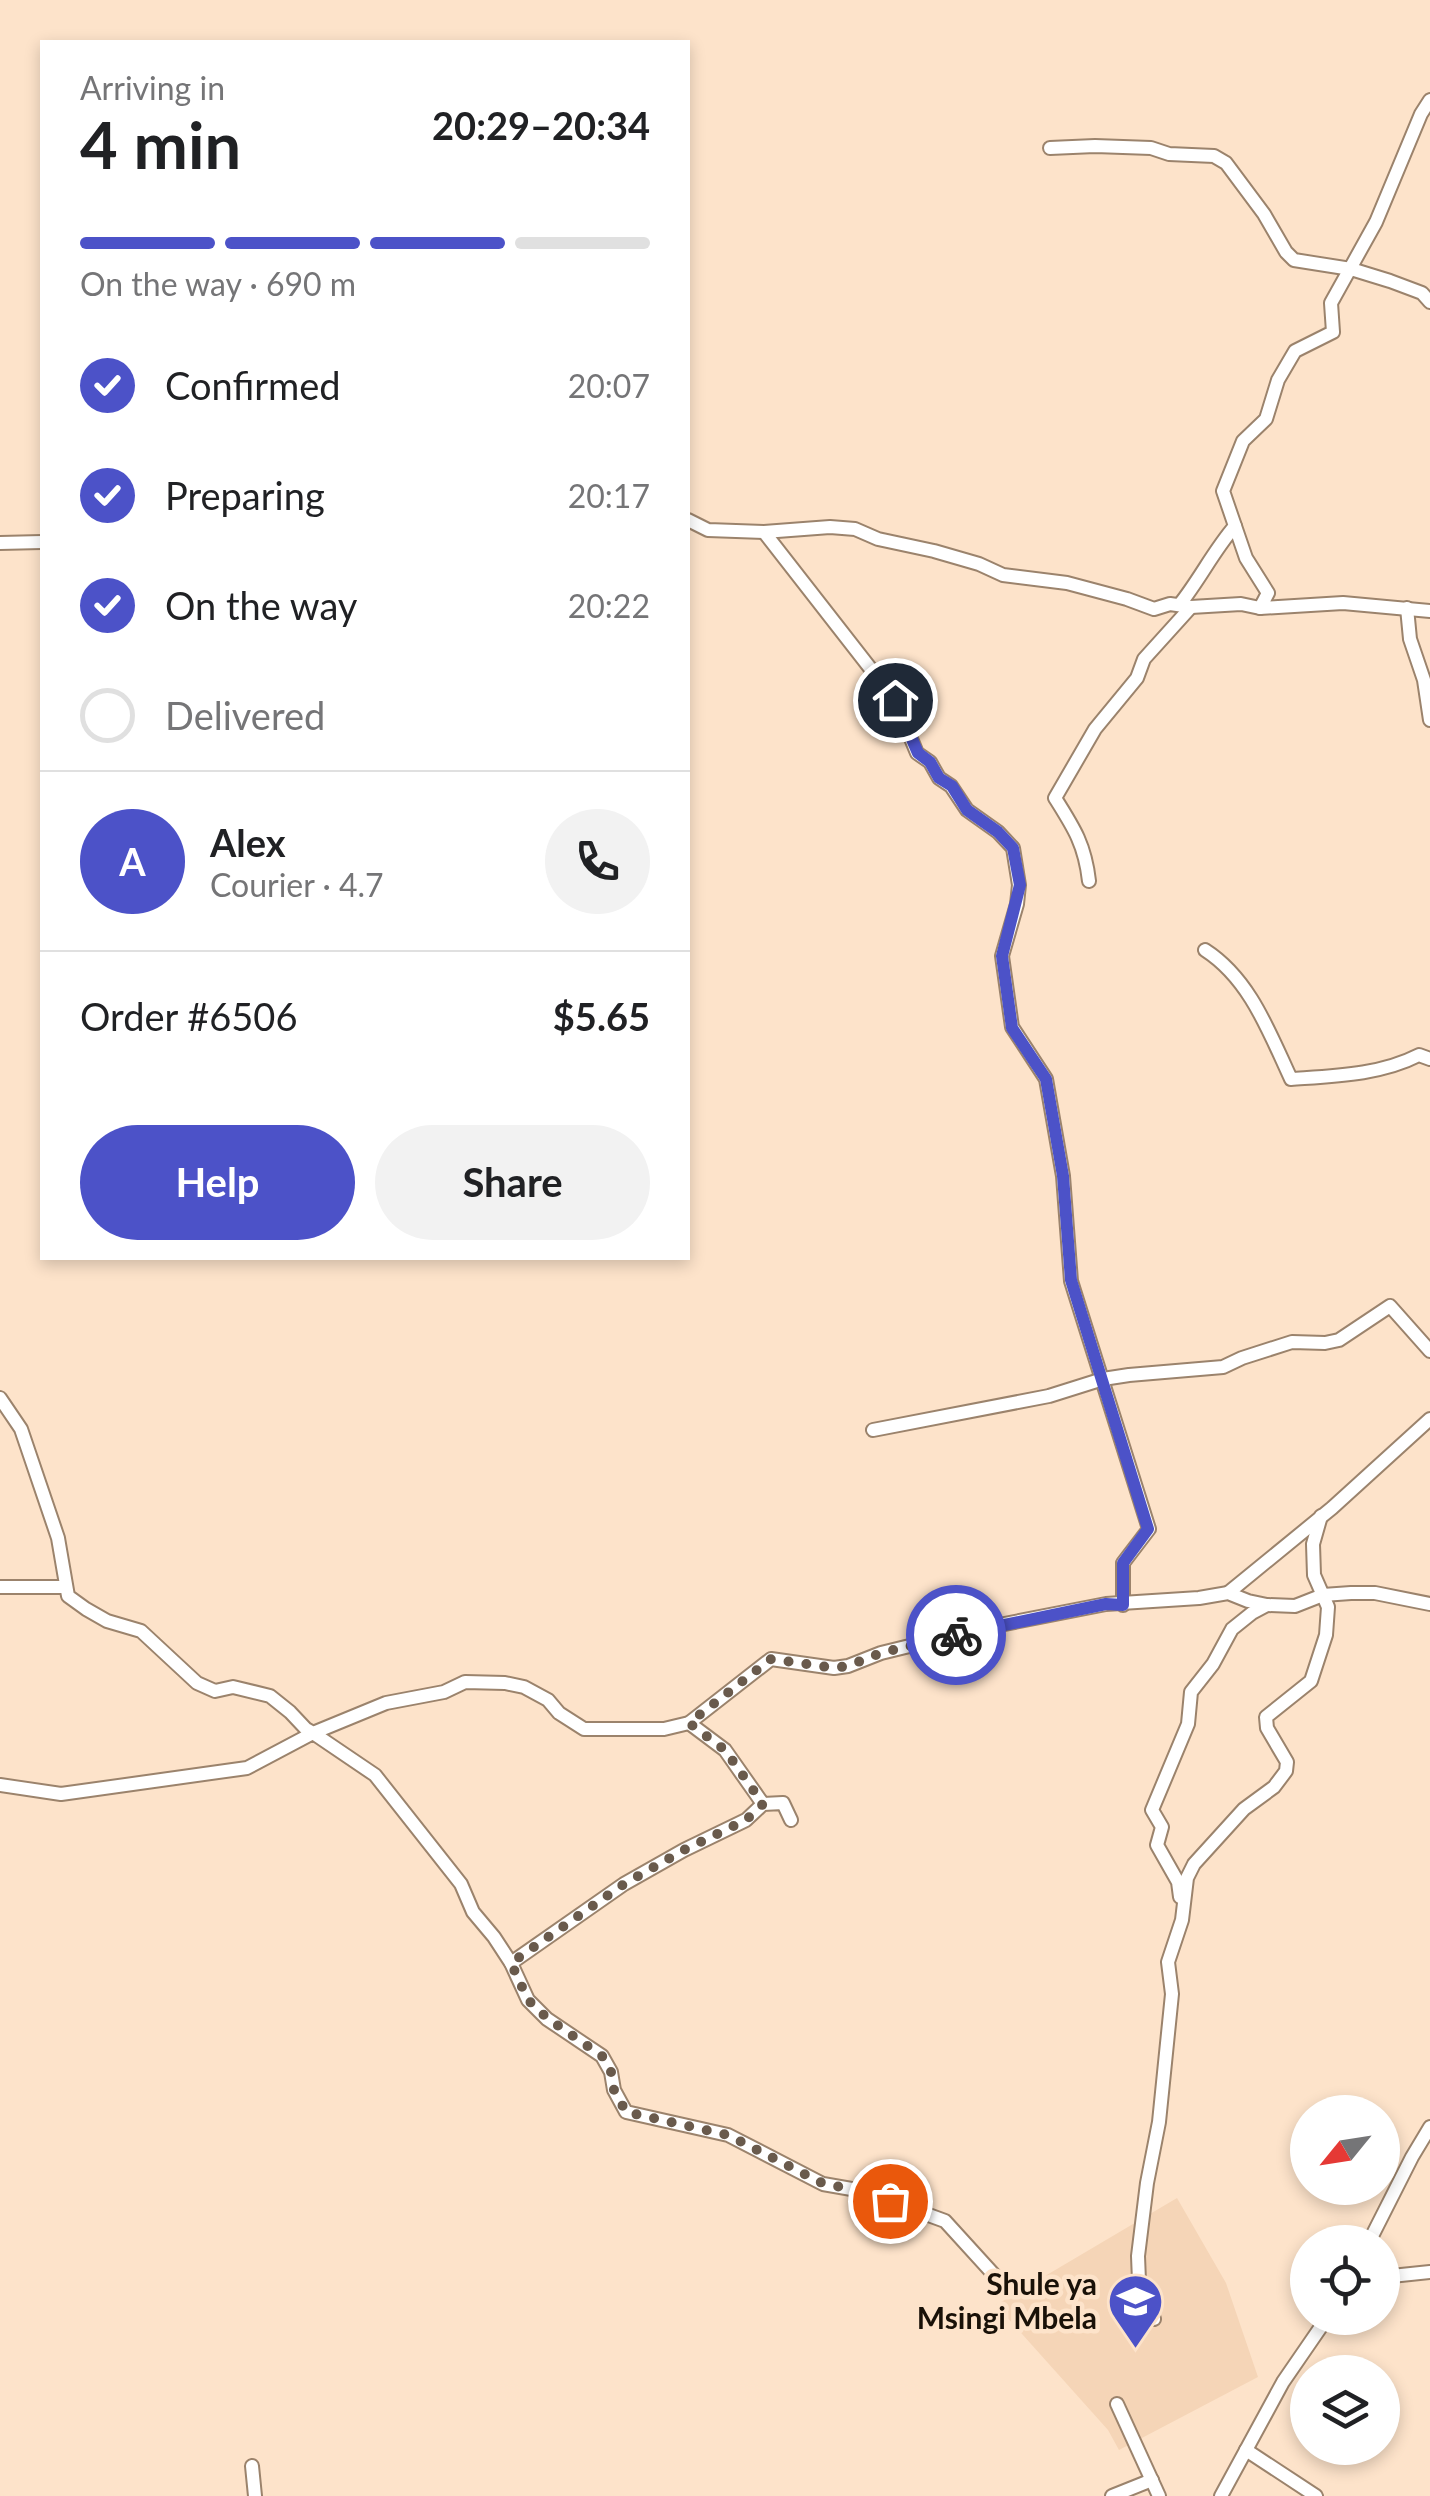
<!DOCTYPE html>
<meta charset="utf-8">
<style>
:root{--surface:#fff;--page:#f2f2f2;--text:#202124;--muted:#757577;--line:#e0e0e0;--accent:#4c52c8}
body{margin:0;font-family:Lato,sans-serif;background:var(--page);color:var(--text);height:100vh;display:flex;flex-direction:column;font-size:38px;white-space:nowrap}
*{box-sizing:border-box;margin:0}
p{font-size:32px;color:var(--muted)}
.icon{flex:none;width:55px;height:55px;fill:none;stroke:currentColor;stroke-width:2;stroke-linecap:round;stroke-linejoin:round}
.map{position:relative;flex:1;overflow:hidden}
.panel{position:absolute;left:40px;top:40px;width:650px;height:1220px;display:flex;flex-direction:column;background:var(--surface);border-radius:0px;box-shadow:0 5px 15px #0003}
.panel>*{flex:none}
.needle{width:65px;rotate:240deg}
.fabs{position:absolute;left:1290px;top:2095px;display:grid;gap:20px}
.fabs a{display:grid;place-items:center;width:110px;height:110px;border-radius:50%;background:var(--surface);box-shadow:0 5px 15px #0003;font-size:50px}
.pin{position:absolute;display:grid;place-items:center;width:85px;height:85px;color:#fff;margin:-42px;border:5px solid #fff;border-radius:50%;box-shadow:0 2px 10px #0007}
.courier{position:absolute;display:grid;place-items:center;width:100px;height:100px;margin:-50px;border:8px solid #4c52c8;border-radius:50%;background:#fff;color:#222;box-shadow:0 2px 12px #0007}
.summary em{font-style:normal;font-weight:700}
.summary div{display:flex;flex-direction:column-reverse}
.summary{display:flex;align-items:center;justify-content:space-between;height:170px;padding:0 40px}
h1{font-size:65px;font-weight:700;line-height:75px}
.bar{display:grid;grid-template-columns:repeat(4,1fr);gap:15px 10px;align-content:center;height:120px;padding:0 40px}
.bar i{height:12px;border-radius:8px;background:var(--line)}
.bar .current{background:var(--accent)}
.bar p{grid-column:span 4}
.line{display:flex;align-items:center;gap:25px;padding:0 40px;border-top:2px solid var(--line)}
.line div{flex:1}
.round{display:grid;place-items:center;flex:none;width:105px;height:105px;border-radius:52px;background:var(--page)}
ol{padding:0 40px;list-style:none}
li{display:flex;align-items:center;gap:30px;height:110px}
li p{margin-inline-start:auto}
li .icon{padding:10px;border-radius:50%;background:var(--accent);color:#fff;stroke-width:4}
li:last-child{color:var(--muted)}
li i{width:55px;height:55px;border:5px solid var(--line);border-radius:50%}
.primary-button{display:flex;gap:20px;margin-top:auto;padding:20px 40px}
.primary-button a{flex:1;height:115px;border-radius:60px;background:var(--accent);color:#fff;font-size:40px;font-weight:700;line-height:115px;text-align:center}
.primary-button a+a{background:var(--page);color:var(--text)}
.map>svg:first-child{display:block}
.built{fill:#f5d5b7}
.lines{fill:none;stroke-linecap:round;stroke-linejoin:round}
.street-casing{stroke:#9b836c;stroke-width:16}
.street{stroke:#fff;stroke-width:12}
.done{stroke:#695a4c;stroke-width:10;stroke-dasharray:0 18}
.route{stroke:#4c52c8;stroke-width:12}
.labels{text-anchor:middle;stroke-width:9;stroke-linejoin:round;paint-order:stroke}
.poi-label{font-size:30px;font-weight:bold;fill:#191108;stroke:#fde3ca;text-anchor:end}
</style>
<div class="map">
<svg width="1430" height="2496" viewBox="0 0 1430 2496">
<rect width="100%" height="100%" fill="#fde3ca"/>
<polygon class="built" points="1177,2198 1226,2283 1258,2377 1119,2450 1108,2430 996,2305"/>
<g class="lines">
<defs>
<g id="street">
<polyline points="1050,148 1095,146 1151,148 1169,154 1214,156 1226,163 1264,214 1286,252 1294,260 1351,269 1390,281 1422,293 1430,302"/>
<polyline points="688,520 708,530 764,532 830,527 855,529 878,539 934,551 979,564 1003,575 1067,583 1127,599 1154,609 1170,604 1191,607 1241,604 1260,608 1343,603 1430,611"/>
<polyline points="1235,526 1246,558 1268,593 1260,608"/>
<polyline points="764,532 895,700 917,753 930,762 939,778 951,786 967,810 998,832 1013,848 1019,885 1017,904 1002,956 1012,1027 1046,1079 1063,1176 1071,1281 1149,1529 1123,1563 1123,1605"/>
<polyline points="0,543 42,542"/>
<path d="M1180 604C1200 579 1214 550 1235 526L1223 491 1243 441 1266 419 1278 380 1295 351 1333 332 1331 303 1376 222 1421 114 1430 100"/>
<polyline points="1407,608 1410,639 1424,680 1430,720"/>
<path d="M1089 881C1085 845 1074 828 1055 798L1095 729 1137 678 1144 659 1191 607"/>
<path d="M1205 950C1250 979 1269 1032 1291 1079 1334 1076 1380 1075 1419 1055L1430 1059"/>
<polyline points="0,1398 21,1429 58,1538 68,1596 86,1609 107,1621 141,1631 197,1683 215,1691 233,1687 270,1696 290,1712 306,1729 313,1733 386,1703 444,1692 465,1682 505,1683 524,1687 548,1700 559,1713 584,1729 664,1729 689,1723 771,1659 834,1668 848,1666 881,1653 979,1629 1106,1604 1199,1598 1228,1593 1248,1601 1267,1605 1295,1606 1323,1595 1351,1593 1375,1593 1430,1604"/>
<polyline points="873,1430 1049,1396 1103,1379 1129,1375 1223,1367 1242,1358 1292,1342 1325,1343 1339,1340 1390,1306 1430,1351"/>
<polyline points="0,1587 66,1587"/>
<polyline points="1228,1593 1332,1508 1430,1419"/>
<polyline points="689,1723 725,1750 763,1804"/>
<polyline points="0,1785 61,1794 247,1768 313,1733 375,1775 461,1884 473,1912 494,1937 511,1963 528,2000 547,2019 602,2056 611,2072 614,2090 626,2112 728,2135 823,2184 863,2191 945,2221 1006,2288"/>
<polyline points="1180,1897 1178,1882 1157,1845 1162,1827 1152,1810 1188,1724 1191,1692 1213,1664 1232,1629 1252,1613 1267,1605"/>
<polyline points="511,1963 624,1884 684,1850 746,1820 763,1804 783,1803 791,1820"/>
<polyline points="1369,2242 1412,2157 1430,2127"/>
<polyline points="1382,2277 1430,2272"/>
<polyline points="1154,2319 1139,2281 1138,2256 1147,2183 1159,2122 1172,1994 1168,1962 1182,1920 1187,1878 1194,1864 1244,1809 1274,1787 1286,1771 1287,1762 1267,1728 1266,1717 1311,1681 1326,1635 1328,1607 1314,1575 1313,1544 1321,1516"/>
<polyline points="1117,2404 1159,2496"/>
<polyline points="1246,2450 1316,2496"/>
<polyline points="252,2466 255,2496"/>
<polyline points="1112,2496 1152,2480"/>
<polyline points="1221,2496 1283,2382 1327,2318"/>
</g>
</defs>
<use href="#street" class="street-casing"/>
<use href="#street" class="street"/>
</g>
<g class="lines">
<polyline class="done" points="890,2201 863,2191 824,2184 728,2135 626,2112 614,2090 611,2072 602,2056 547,2018 528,2000 511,1963 624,1884 684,1850 746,1820 763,1804 725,1750 689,1723 771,1659 834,1668 848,1666 881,1653 956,1635"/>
<polyline class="route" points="895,700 918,753 930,762 939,778 952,786 967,810 998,832 1013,848 1020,885 1002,956 1012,1028 1046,1079 1063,1176 1071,1280 1148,1529 1123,1563 1123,1605 1106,1604 956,1635"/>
</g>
<defs>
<symbol id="school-pin" viewBox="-11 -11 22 30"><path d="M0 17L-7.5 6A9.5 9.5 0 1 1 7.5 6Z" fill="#4c52c8" stroke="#fde3ca"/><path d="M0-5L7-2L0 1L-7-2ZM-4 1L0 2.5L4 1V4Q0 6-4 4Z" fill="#fff"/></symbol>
</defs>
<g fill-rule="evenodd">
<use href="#school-pin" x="1104" y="2270" width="63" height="86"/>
</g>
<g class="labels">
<g class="poi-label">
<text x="1097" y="2295">Shule ya<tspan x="1097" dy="34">Msingi Mbela</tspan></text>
</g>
</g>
</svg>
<div class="fabs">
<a><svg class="needle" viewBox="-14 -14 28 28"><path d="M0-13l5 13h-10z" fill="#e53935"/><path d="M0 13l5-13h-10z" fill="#757577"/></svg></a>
<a><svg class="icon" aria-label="locate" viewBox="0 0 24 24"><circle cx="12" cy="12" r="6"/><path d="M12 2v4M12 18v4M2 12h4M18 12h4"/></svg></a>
<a><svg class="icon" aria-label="layers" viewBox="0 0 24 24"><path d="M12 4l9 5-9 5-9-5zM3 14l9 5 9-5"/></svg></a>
</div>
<div class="pin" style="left:890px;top:2201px;background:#ea580c"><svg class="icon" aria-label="bag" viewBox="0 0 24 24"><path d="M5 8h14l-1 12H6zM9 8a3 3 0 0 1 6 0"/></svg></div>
<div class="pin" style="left:895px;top:700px;background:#1f2937"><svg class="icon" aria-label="home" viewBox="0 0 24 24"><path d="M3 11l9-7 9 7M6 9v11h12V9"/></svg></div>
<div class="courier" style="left:956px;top:1635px"><svg class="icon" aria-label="bike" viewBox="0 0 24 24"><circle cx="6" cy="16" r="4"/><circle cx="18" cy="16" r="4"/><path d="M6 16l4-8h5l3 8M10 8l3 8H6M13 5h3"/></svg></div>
<section class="panel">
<div class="summary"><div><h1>4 min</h1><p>Arriving in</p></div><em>20:29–20:34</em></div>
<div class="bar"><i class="current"></i><i class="current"></i><i class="current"></i><i></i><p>On the way · 690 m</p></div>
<ol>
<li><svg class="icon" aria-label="check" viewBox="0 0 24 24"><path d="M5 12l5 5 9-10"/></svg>Confirmed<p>20:07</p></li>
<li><svg class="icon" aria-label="check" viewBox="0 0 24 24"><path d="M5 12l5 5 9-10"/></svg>Preparing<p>20:17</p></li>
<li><svg class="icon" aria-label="check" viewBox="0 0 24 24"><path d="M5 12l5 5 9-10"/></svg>On the way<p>20:22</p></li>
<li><i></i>Delivered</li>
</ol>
<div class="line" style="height:180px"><b class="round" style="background:var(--accent);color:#fff">A</b><div><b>Alex</b><p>Courier · 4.7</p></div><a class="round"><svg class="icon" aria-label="phone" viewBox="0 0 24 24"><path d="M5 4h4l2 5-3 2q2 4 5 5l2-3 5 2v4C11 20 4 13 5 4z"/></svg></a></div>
<div class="line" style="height:130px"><div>Order #6506</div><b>$5.65</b></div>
<div class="primary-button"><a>Help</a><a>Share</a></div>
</section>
</div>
